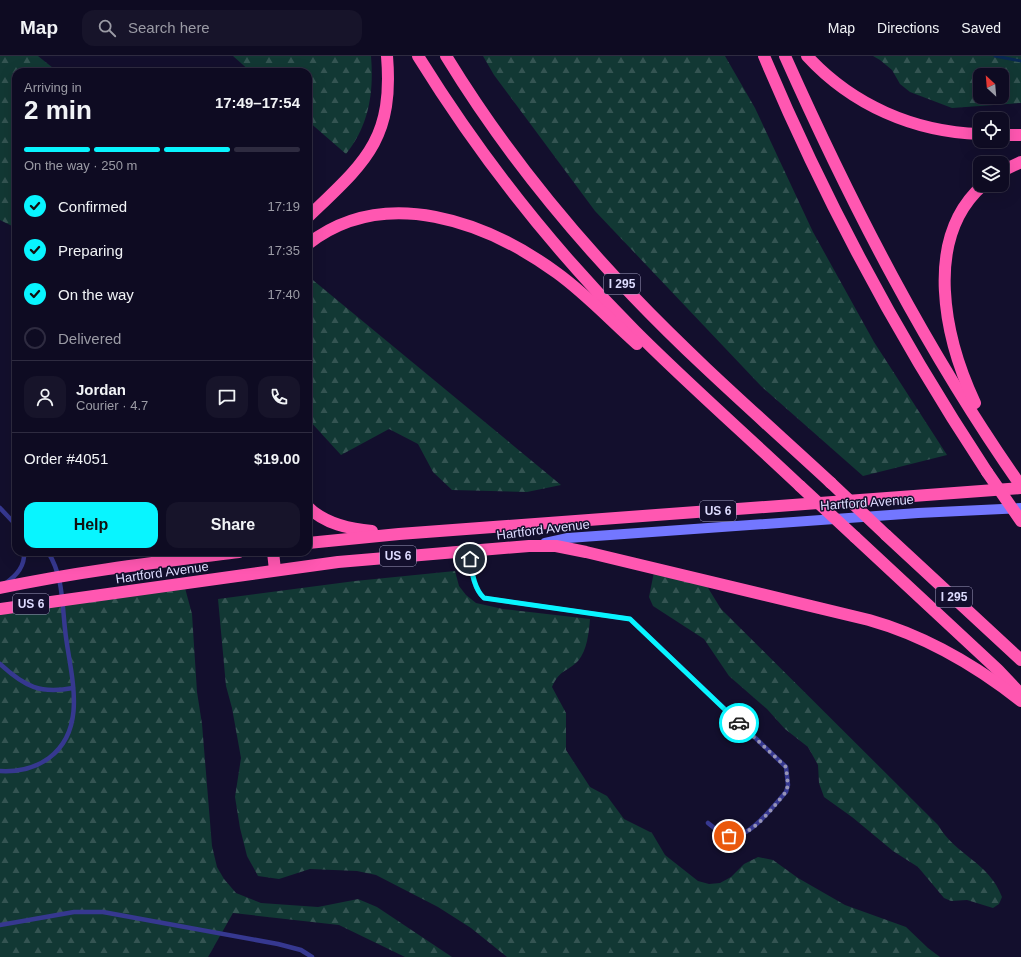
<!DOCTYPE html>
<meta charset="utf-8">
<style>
:root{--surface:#0e0b22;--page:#17142a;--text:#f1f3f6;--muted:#9b9ba5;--line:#2e2b40;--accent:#08f5ff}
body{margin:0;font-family:Helvetica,sans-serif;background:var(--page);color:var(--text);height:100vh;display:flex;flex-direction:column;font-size:15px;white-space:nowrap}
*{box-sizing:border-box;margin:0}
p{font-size:13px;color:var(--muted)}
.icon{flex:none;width:22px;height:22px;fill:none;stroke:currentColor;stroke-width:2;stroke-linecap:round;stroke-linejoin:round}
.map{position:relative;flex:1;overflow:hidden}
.side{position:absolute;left:12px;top:12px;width:300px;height:488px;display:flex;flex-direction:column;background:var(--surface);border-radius:12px;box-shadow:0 4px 16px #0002,0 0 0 1px var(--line)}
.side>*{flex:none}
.needle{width:26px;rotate:334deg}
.fabs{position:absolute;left:973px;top:12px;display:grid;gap:8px}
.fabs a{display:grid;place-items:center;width:36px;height:36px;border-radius:8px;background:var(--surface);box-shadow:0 4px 16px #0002,0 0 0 1px var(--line);font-size:20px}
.pin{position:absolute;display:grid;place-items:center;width:34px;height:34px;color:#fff;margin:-17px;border:2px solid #fff;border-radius:50%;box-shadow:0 1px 4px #0007}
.courier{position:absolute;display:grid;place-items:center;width:40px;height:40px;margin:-20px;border:3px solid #08f5ff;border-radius:50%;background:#fff;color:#222;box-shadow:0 1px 5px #0007}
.head em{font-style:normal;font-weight:700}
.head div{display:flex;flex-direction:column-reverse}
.head{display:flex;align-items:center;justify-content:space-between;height:68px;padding:0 12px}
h1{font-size:26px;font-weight:700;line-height:30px}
.bar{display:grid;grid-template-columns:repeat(4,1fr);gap:6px 4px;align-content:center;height:48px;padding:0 12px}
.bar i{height:5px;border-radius:3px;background:var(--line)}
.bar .selected{background:var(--accent)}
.bar p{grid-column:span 4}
.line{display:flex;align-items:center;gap:10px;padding:0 12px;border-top:1px solid var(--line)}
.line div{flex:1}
.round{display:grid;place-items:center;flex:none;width:42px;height:42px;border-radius:12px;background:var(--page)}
ol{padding:0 12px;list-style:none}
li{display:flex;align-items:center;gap:12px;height:44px}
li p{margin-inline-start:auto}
li .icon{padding:4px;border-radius:50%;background:var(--accent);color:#111;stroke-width:4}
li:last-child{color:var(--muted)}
li i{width:22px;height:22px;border:2px solid var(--line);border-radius:50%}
.action{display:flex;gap:8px;margin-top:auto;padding:8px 12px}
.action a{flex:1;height:46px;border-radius:12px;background:var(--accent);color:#111;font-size:16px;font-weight:700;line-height:46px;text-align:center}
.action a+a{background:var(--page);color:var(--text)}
header{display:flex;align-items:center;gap:24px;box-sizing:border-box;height:56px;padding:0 20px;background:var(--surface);border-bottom:1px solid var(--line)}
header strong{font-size:19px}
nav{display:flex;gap:22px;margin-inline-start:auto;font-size:14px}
.search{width:280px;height:36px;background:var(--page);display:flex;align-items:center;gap:10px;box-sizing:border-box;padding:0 14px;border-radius:12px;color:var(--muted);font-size:15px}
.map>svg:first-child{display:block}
.forest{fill:url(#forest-firs);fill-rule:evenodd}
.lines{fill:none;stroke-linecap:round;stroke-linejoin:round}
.stream{stroke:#082853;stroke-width:3}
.lane{stroke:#363890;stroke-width:4.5}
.secondary{stroke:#7377ff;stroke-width:10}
.highway{stroke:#ff57b1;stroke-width:12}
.highway-bridge{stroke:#ff57b1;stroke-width:12}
.done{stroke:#9794b6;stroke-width:4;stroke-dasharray:0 7.2}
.route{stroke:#08f5ff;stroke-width:5}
.labels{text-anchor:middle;stroke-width:3;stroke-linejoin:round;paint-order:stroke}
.shield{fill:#130f2d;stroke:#a19ec0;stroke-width:1}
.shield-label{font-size:12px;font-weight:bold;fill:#dedcff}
.street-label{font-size:13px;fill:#dedcff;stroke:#130f2d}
</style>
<header>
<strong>Map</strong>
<div class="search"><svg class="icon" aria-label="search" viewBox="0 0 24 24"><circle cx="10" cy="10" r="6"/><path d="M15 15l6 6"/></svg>Search here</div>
<nav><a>Map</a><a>Directions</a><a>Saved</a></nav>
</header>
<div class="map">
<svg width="1021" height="901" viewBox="0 0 1021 901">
<defs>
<pattern id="forest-firs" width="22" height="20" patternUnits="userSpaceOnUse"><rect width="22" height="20" fill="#123834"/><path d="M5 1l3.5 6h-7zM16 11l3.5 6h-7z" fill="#345452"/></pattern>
</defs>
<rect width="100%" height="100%" fill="#130f2d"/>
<g class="forest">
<polygon points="0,0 38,0 58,16 16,16 16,172 0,164"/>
<path d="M233 0H371C374 37 369 69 346 98L308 65V16H251Z"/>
<polygon points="483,0 725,0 755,52 813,176 874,286 947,399 863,420 761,330 595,155 494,19"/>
<path d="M873 0H1021V47L952 52 910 36 900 28 892 14 880 4ZM980 19H1002V41H980Z"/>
<polygon points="308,220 561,429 527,436 452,434 433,416 418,388 389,373 341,399 308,363"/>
<path d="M455 515 459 530 466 539 476 547 503 553 590 563C589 576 587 595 578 605 566 617 560 613 552 631L566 657V694L590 731 607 740 624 763 652 777 665 799 698 825 709 828 720 827 731 821 744 808 758 801 773 804 798 822 845 849 906 871 928 892 940 901H507L471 872 438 851 376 819 357 815 310 813 279 823 258 820 247 800 240 772 235 741 241 702 232 652 226 630 218 543 355 525Z"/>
<path d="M654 516 705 527 721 553 938 769C955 799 989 806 1002 841L999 848 993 852 967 844 951 845 944 842 918 811 893 795 852 761 824 741 819 727 818 709 808 691 785 673 767 653 729 620 704 583 653 550 649 541Z"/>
<polygon points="185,532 192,558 197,636 202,668 212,790 217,811 224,823 236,837 261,847 318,851 358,843 377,851 452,901 405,901 339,869 233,857 208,901 0,901 0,550"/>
</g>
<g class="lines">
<polyline class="stream" points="995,0 1021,5"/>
<g class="lane">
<polyline points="0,452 16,469"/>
<path d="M469 496C471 511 472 532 484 542L630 563 786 711 788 729 786 736C774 749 748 785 729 780 721 778 714 772 708 767"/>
<path d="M6 527C17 519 25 510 24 496"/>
<path d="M0 608C25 631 40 638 73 632"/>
<path d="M0 715C18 716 34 713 49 702 90 671 69 615 65 573 62 546 63 520 48 496"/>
<polyline points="0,869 74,856 103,856 278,888 301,894 312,901"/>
</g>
<polyline class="secondary" points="545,487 568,482 918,457 1021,452"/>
<g class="highway">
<path d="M418 0C480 100 552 192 635 275 688 328 745 378 800 430"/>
<path d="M446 0C499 87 563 167 633 240 696 306 765 366 831 427"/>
<path d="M764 0C825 145 900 284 987 416"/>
<path d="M785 0C852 150 927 296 1021 430"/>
<path d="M807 0C852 49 914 76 980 78"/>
<polyline points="1002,79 1021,79"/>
<polyline points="1002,115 1021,106"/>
<path d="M308 161C364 107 394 85 387 0"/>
<path d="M308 188C385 128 487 166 557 217 586 238 610 264 637 288"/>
<path d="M975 347C945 283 922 183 983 129"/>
<path d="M308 451C325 468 349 473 372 475"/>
<polyline points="886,479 1021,604"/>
<polyline points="855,481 998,614 1017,634"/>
<polyline points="308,487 399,478 1021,432"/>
<polyline points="273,496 275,514"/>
<path d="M0 532C80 515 159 506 239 496"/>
<path d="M0 553 338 506 529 490H556L586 496 869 564C926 580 974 608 1021 645"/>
</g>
<g class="highway-bridge">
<polyline points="987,416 1021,465"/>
<polyline points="831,427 886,479"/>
<polyline points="800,430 855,481"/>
</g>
</g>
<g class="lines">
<path class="done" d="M729 780C752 782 772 752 786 736L788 729 786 711 739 667"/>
<path class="route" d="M470 503C472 516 474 533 484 542L630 563 739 667"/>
</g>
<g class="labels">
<g class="shield">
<rect x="604" y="218" width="36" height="20" rx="3"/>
<rect x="700" y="445" width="36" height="20" rx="3"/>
<rect x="380" y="490" width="36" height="20" rx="3"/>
<rect x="936" y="531" width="36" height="20" rx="3"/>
<rect x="13" y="538" width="36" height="20" rx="3"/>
</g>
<g class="shield-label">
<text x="622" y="232">I 295</text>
<text x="718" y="459">US 6</text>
<text x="398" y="504">US 6</text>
<text x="954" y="545">I 295</text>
<text x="31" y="552">US 6</text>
</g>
<g class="street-label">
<text transform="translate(867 446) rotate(-4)" y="5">Hartford Avenue</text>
<text transform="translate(543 473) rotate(-7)" y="5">Hartford Avenue</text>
<text transform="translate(162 516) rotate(-8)" y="5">Hartford Avenue</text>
</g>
</g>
</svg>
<div class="fabs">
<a><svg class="needle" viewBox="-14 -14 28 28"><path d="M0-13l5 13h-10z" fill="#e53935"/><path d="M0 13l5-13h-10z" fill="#9b9ba5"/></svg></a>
<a><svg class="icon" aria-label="locate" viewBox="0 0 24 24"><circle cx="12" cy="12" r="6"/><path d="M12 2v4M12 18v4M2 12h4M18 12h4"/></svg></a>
<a><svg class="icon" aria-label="layers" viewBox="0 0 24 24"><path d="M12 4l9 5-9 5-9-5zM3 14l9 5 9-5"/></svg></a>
</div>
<div class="pin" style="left:729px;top:780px;background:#ea580c"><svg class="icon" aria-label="bag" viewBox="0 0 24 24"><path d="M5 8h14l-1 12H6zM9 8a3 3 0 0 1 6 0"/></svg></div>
<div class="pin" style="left:470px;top:503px;background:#1f2937"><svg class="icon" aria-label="home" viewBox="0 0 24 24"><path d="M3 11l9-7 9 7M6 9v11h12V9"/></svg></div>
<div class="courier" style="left:739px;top:667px"><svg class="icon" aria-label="car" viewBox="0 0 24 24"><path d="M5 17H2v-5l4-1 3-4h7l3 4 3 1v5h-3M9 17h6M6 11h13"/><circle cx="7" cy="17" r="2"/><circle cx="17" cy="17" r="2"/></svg></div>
<section class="side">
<div class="head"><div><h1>2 min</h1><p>Arriving in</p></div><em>17:49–17:54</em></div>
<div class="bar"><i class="selected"></i><i class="selected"></i><i class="selected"></i><i></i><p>On the way · 250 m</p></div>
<ol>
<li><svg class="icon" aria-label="check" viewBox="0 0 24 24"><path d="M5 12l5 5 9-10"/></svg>Confirmed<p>17:19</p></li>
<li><svg class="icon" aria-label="check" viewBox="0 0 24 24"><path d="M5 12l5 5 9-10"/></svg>Preparing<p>17:35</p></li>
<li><svg class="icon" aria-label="check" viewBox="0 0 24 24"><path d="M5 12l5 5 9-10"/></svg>On the way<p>17:40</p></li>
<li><i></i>Delivered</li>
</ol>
<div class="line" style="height:72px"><a class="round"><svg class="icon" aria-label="person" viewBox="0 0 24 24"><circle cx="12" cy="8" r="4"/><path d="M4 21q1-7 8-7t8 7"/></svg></a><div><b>Jordan</b><p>Courier · 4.7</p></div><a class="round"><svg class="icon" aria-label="chat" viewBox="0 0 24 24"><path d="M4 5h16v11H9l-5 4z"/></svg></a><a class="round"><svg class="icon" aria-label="phone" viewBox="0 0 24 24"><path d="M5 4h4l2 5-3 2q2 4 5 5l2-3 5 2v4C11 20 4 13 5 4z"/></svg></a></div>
<div class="line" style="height:52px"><div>Order #4051</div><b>$19.00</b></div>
<div class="action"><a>Help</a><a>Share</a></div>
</section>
</div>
